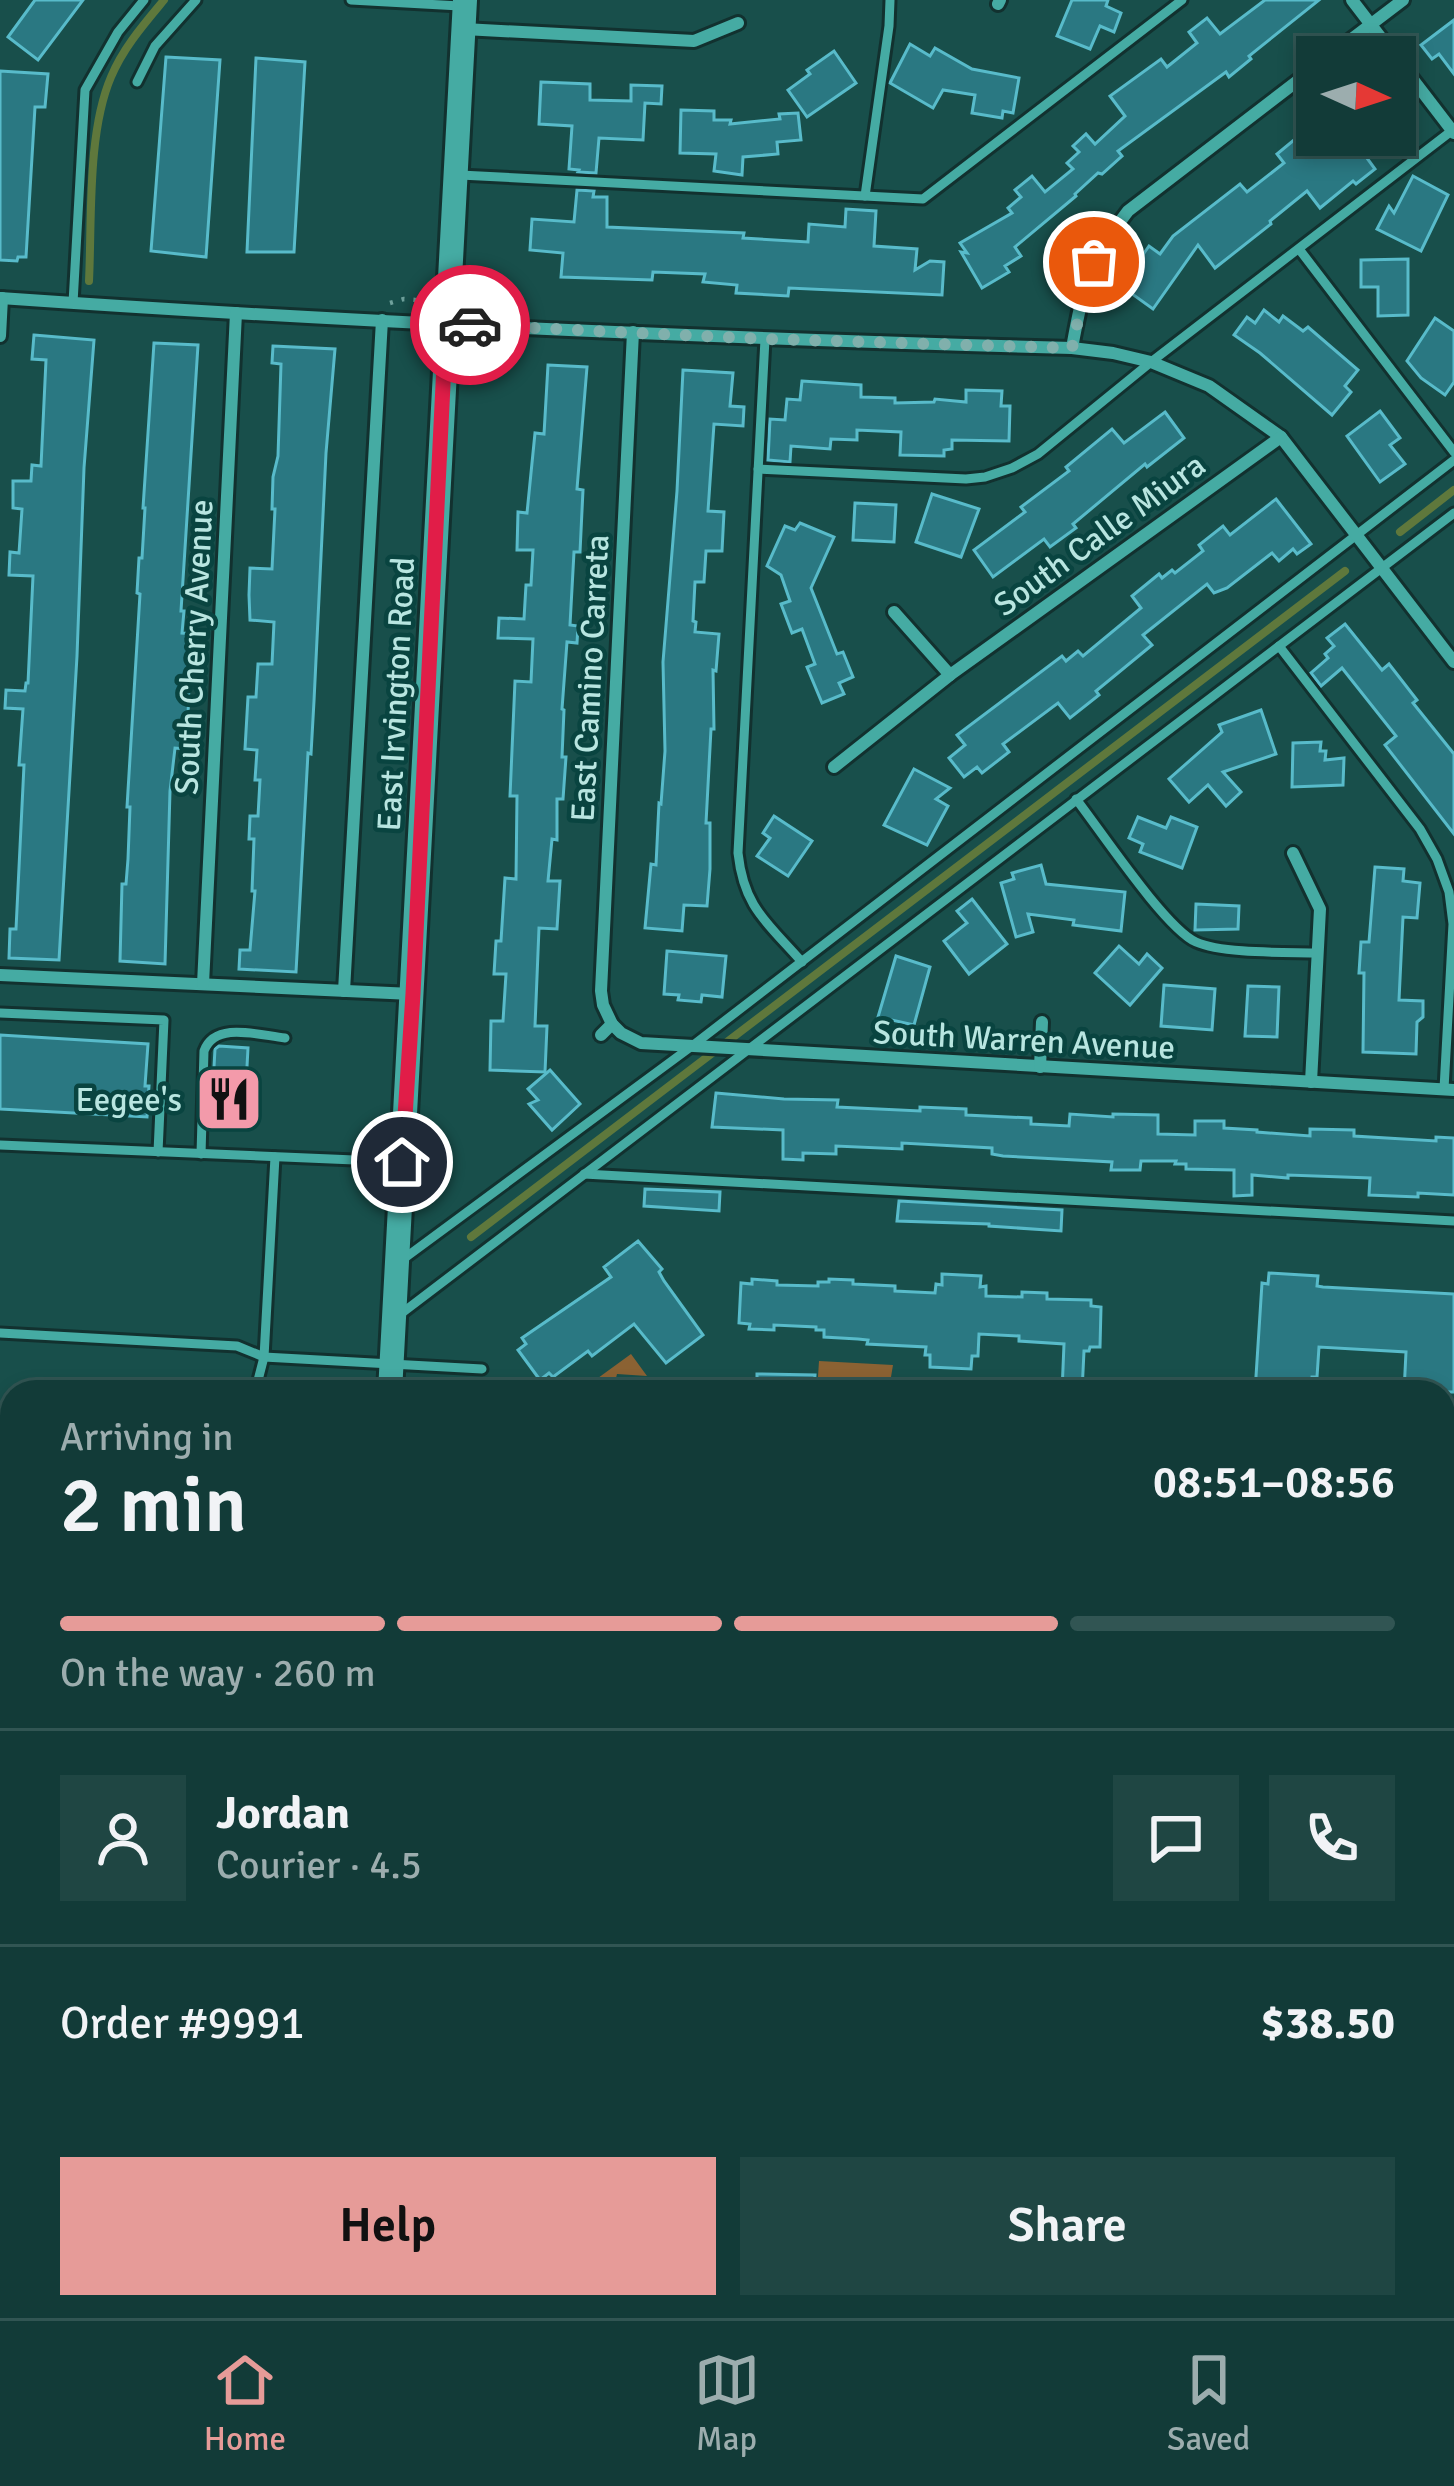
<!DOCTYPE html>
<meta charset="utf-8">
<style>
:root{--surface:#123b38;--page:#1f4643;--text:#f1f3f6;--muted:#9cadae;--line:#315553;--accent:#e69b98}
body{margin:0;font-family:Signika,sans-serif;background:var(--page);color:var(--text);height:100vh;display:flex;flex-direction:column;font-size:45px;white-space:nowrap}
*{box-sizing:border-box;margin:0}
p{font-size:39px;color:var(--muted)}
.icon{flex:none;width:66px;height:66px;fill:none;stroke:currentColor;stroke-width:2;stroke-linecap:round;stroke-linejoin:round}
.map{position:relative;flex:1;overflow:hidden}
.drawer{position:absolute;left:0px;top:1380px;width:1455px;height:939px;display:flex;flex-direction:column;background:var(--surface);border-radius:36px 36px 0 0;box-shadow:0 6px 18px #0003,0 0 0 3px var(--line)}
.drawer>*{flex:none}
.needle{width:78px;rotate:93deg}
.fabs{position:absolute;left:1296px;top:36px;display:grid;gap:24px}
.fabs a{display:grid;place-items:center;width:120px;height:120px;border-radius:0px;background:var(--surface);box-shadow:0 6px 18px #0003,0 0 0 3px var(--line);font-size:60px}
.pin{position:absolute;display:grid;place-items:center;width:102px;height:102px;color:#fff;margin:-51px;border:6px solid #fff;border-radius:50%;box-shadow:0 3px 12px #0007}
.courier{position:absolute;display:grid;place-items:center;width:120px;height:120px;margin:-60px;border:9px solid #e11d48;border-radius:50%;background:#fff;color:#222;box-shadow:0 3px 15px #0007}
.head em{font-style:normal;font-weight:600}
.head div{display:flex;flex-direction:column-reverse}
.head{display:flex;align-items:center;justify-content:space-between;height:204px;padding:0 60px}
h1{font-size:78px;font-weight:600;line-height:90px}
.bar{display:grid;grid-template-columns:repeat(4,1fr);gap:18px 12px;align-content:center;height:144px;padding:0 60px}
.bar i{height:15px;border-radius:9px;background:var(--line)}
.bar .current{background:var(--accent)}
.bar p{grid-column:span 4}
.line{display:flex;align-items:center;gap:30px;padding:0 60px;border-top:3px solid var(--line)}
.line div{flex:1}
.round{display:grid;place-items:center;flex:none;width:126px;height:126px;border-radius:0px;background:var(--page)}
.button{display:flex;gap:24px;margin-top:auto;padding:24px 60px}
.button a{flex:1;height:138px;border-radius:0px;background:var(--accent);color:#111;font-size:48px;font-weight:600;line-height:138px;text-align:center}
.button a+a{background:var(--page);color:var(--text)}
.menu{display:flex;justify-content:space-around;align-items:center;height:168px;border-top:3px solid var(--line);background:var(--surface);font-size:33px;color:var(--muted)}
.menu a{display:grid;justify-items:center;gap:6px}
.menu .current{color:var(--accent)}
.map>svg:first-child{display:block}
.green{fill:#8b6233}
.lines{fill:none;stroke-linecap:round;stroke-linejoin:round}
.stream{stroke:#5f783c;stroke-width:8}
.building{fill:#2a7882;stroke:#58bbca;stroke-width:3}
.lane-casing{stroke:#12312f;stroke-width:15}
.street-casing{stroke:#12312f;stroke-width:18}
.secondary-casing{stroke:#12312f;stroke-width:30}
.primary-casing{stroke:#12312f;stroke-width:33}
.path{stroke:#6fa19c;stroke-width:4.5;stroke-dasharray:3 9;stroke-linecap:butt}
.lane{stroke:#45aba3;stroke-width:9}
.street{stroke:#45aba3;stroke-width:12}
.secondary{stroke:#45aba3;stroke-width:24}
.primary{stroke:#7785b3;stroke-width:27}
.done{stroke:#80b0ac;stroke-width:12;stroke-dasharray:0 21.6}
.route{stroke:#e11d48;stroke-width:15}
.labels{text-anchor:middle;stroke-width:9;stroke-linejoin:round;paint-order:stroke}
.street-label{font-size:33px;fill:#b8e5e0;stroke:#094440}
.poi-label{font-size:33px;fill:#b8e5e0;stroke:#094440;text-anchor:end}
</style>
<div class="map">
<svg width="1454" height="2318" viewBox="0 0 1454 2318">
<rect width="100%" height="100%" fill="#184f4b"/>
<g class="green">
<polygon points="631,1354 647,1376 617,1374 616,1378 686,1382 686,1392 600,1392 597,1387 598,1378"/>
<polygon points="819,1361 893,1365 891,1377 880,1388 837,1388 836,1392 817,1392"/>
<polygon points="890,1385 996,1389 998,1392 880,1392"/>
</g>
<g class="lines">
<g class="stream">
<path d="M89 281C92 220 87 133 111 77 123 48 144 24 164 0"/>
<polyline points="1400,532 1454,490"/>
<polyline points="471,1237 1345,571"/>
<polyline points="0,1754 12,1754"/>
</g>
</g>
<g class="building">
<polygon points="35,0 83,0 38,60 8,37"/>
<polygon points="1072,0 1108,0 1106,6 1121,13 1114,32 1100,26 1090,49 1057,36"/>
<polygon points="1265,0 1319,0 1249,56 1251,59 1229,77 1226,72 1118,151 1122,156 1102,174 1098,173 1075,194 1076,196 1015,247 1021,256 1005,266 1009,272 982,288 961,252 967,253 960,243 1012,213 1008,208 1021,197 1015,190 1032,176 1045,192 1073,169 1067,163 1079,152 1073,146 1086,134 1095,144 1125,116 1110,96 1161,59 1167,67 1197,43 1189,32 1207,18 1220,34"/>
<polygon points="1454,20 1454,74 1439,54 1432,59 1421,45"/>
<polygon points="910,44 930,56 935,48 972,69 1019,78 1013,113 1003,111 1002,118 972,113 975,95 943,90 933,108 890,83"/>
<polygon points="834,51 856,83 807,117 788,90 810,74 807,70"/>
<polygon points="166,57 220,60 206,257 151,251"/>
<polygon points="256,58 305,62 294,252 247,252"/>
<polygon points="0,71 48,74 45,107 35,107 26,257 18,257 17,261 0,260"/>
<polygon points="541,82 590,84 590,100 631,101 631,85 662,86 661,104 645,103 643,140 599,138 596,173 578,172 579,170 569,169 572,126 539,124"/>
<polygon points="681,110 714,111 714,120 731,120 730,124 780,119 779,114 798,113 801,140 777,142 778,154 743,157 742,175 714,171 716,154 680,153"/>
<polygon points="1300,135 1388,135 1364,154 1375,169 1356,184 1353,181 1320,208 1307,191 1270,221 1271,224 1215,268 1198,245 1153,309 1121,286 1149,246 1160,254 1173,236 1240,184 1247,192 1284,163 1277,154"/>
<polygon points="1413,176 1448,195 1421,251 1377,229 1389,206 1394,213"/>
<polygon points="577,190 594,191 593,197 607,197 607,227 744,233 743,238 808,242 809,224 845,227 846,209 876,211 874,246 917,249 915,270 930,261 944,262 942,295 789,288 788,296 736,293 737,285 703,282 705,274 653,272 652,280 561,277 563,253 530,250 532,219 574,222"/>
<polygon points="1408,259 1408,315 1378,316 1378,287 1361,287 1361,260"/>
<polygon points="1264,310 1279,322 1283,316 1303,331 1308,327 1358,370 1345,386 1351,392 1332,415 1260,353 1234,335 1247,317 1255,323"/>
<polygon points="1435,318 1454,331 1454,382 1445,395 1421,378 1407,361"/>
<polygon points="34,335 94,340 84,468 77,656 59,960 9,958 10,929 16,929 24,765 19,765 23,709 5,708 6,690 25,691 26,683 28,683 33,576 9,575 10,552 19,553 22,509 13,508 13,481 31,481 32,465 41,466 46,360 32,359"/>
<polygon points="154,343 198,345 181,611 184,611 182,633 198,634 196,652 190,651 187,749 175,748 170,791 165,964 120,961 122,884 126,884 128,859 130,807 127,807 140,594 137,593 139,558 142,558 145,508 143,508"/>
<polygon points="273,346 335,349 326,453 314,701 311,754 308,753 296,972 239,969 240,950 250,950 255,891 252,891 254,839 249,839 250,816 258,816 260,780 255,780 257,750 245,749 248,697 256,697 258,664 272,664 274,622 250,620 249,595 250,568 272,569 275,509 272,509 273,477 278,456 281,364 272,363"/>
<polygon points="548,365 587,367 577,489 583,490 580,552 574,552 570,625 578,626 577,643 567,642 562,709 564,710 562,757 566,757 563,799 557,799 557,840 552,839 548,881 560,881 557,929 539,928 535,1026 547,1026 545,1072 490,1070 491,1021 503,1021 506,974 494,974 496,941 501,941 505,878 516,879 517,796 510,796 515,681 531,682 533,639 498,638 499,618 524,619 526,585 531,585 533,550 517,550 518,512 527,513 535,433 544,434"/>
<polygon points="683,370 733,373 730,406 744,407 743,426 714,424 708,511 724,512 722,551 706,551 704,582 695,582 693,621 696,622 695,632 719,634 716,671 713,670 714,729 711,729 706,823 710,823 710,869 707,906 684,905 682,931 645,928 651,864 656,865 659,803 661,804 665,751 663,662 677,491"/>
<polygon points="802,381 861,385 861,397 895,398 895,403 934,402 935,399 966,402 966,390 1002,391 1001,406 1010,406 1009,441 952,440 952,449 944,450 944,456 900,455 901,432 857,430 857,440 831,439 830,449 791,446 790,462 768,460 770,419 785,420 787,399 800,400"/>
<polygon points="1380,411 1400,438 1390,445 1405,464 1380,482 1347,436"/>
<polygon points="1165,412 1184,438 1147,467 1145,464 1073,524 1076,528 1050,547 1044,539 993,577 974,550 1025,512 1021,507 1069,471 1066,467 1112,429 1124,443"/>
<polygon points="932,494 979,509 961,557 916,542"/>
<polygon points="1276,499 1311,544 1297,554 1293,549 1279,561 1272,553 1227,588 1214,593 1207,584 1143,635 1152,645 1096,691 1099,695 1070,718 1058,703 1003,744 1009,752 982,773 977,767 964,777 949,758 965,745 957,735 1062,656 1066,661 1078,651 1083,656 1141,608 1132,596 1159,574 1162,578 1172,570 1175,573 1203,551 1199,545 1223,526 1230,535"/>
<polygon points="855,503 896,505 894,542 853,540"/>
<polygon points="800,523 834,537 811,588 837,654 843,652 853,677 839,683 844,694 822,703 807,667 815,664 802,629 792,633 781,604 790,601 781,575 767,566 785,526 795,530"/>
<polygon points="1345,624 1382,670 1389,664 1417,700 1413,703 1454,754 1454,834 1385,745 1396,736 1342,668 1321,686 1311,673 1328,658 1325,654 1334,646 1327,638"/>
<polygon points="1261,710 1276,754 1223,772 1241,792 1226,806 1208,785 1189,802 1169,779 1222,732 1219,725"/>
<polygon points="1321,742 1320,751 1326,751 1325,760 1344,758 1343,785 1292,787 1293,743"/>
<polygon points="914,769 950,788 936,799 948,806 927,845 884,825"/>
<polygon points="774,816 812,841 788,876 757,856 770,838 763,833"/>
<polygon points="1138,817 1166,828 1171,817 1197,827 1182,868 1140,852 1143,844 1129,838"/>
<polygon points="1041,865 1046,884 1125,892 1121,931 1073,925 1074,920 1028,914 1033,932 1016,937 1001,883 1014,879 1012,873"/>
<polygon points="1375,867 1404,869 1403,881 1420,883 1417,918 1403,917 1399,1000 1423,1001 1423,1017 1417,1022 1416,1054 1363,1052 1364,973 1359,973 1361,942 1369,942"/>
<polygon points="972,899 1007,944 969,974 944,941 967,923 957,911"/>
<polygon points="1196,904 1239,906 1238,929 1195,930"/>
<polygon points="1119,946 1139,964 1147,954 1162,968 1130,1005 1095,973"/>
<polygon points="667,951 726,956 722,997 702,995 701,1002 678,1000 679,995 664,994"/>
<polygon points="896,956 930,967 914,1025 878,1017"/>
<polygon points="1164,985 1215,989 1212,1030 1161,1026"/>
<polygon points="1248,986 1279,987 1277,1037 1245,1036"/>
<polygon points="0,1035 148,1044 145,1086 149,1086 147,1117 0,1109"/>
<polygon points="219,1046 248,1048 244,1122 211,1120 215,1049"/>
<polygon points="550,1070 580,1104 552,1130 529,1104 538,1100 528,1089"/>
<polygon points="716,1093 784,1099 838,1100 837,1107 920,1111 920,1107 966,1109 966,1115 1031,1118 1031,1124 1069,1126 1070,1114 1113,1117 1113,1114 1158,1115 1158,1134 1195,1135 1195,1121 1224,1121 1224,1128 1257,1130 1257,1132 1310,1136 1310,1129 1354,1130 1354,1136 1436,1141 1436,1137 1454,1138 1454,1195 1418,1193 1418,1197 1369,1195 1370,1178 1288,1175 1288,1178 1252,1175 1252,1195 1234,1196 1234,1170 1186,1169 1186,1164 1175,1164 1176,1161 1141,1161 1140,1170 1111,1170 1112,1162 1003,1156 992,1154 992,1148 902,1143 902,1149 836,1146 836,1154 803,1153 803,1160 783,1159 783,1130 712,1127"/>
<polygon points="645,1189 720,1192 719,1211 644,1206"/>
<polygon points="899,1201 1062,1210 1061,1231 989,1226 989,1224 897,1221"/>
<polygon points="638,1241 662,1269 659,1272 664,1281 703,1335 666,1363 634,1324 592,1356 588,1351 553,1377 549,1373 540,1380 518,1350 526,1344 522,1338 611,1277 604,1267"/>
<polygon points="1269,1273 1318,1276 1317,1286 1323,1287 1454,1294 1454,1392 1404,1392 1406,1352 1319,1347 1317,1377 1312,1377 1311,1392 1255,1392 1262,1283 1268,1284"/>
<polygon points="942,1274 981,1276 980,1287 986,1286 986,1296 1022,1297 1022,1292 1047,1293 1047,1299 1091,1300 1091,1306 1101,1307 1100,1347 1090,1347 1089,1351 1084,1351 1082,1392 1062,1392 1064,1344 1019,1341 1019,1336 979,1334 978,1356 972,1356 971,1369 930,1367 930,1355 925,1355 926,1347 867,1344 868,1340 858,1339 824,1337 824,1330 816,1330 816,1327 774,1325 774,1330 749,1329 750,1324 739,1323 741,1283 752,1284 752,1279 777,1281 777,1285 818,1286 818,1282 829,1282 829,1279 853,1280 853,1284 895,1286 895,1291 935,1293 936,1284 942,1285"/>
<polygon points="757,1374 815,1375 814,1392 757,1392"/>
</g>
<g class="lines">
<defs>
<g id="lane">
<polyline points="351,0 460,6"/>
<polyline points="137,82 155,46 196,0"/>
<polyline points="460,175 923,199 1182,0"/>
<polyline points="865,196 889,26 890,0"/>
<polyline points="1299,249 1454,452"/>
<polyline points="73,303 85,90 118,32 144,0"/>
<path d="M765 339 738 853C744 908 767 922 802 962"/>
<polyline points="758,469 966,479 985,477 1012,468 1038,454 1151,362 1454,129"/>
<polyline points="1279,646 1420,829 1437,859 1449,892 1453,924 1444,1089"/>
<path d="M1076 799C1101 831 1165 928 1196 942 1223 954 1286 952 1318 953"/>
<polyline points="0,1013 164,1020 158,1152"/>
<polyline points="0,1145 402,1162"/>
<path d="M201 1154 204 1051C215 1021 258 1035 285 1038"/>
<polyline points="584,1174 1454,1221"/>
<polyline points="402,1260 692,1046 1454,460"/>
<polyline points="398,1316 1454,513"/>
<polyline points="0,1333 237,1346 264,1357 482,1369"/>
<polyline points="255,1392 264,1357 275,1157"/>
<polyline points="0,1547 12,1548"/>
<polyline points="1448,1725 1451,1673 1454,1663"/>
<polyline points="0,1798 8,1817 3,1904 0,1909"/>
<polyline points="216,2307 333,2314"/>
<polyline points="1079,2307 1082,2318"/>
<polyline points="59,2318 59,2307"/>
<polyline points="782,2318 783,2307"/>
</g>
<g id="street">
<polyline points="1352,0 1454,133"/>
<polyline points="998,4 1000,0"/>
<polyline points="464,29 694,41 738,23"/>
<polyline points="1328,57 1403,0"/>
<path d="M0 298C357 323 715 338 1072 348L1113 353 1151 362 1209 386 1281 437 1454 662"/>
<polyline points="0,336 2,298"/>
<path d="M1072 348C1083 287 1089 261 1128 211L1317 66"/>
<polyline points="894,612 950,675"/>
<polyline points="834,767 950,675 1281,437"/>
<polyline points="1293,853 1320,909 1311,1082"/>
<polyline points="0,975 412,994"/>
<polyline points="203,984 236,313"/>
<polyline points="344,991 382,320"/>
<polyline points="612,1024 603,1005 601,991 633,332"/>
<polyline points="601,1035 612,1024 621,1033 641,1043 1454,1090"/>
<polyline points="1040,1067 1042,1022"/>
<polyline points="1443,2088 1454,2075"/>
<polyline points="1254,2318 1264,2307"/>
</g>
<g id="secondary">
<polyline points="390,1392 465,0"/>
<polyline points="338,2318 338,2307"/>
</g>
<g id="primary">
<polyline points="0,1660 12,1661"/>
<polyline points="1443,1730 1454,1731"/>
</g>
</defs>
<use href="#lane" class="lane-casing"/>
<use href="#street" class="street-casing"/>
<use href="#secondary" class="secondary-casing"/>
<use href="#primary" class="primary-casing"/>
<g class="path">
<polyline points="390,303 404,299 426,301"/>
<polyline points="474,304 504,309"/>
</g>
<use href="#lane" class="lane"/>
<use href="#street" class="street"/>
<use href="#secondary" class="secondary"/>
<use href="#primary" class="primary"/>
</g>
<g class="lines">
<polyline class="done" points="470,325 765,339 1072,348 1088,273 1094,262"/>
<polyline class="route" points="402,1162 413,994 446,324 470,325"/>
</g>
<defs>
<symbol id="restaurant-square" viewBox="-11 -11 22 22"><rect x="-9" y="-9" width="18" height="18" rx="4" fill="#f39aaa" stroke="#094440"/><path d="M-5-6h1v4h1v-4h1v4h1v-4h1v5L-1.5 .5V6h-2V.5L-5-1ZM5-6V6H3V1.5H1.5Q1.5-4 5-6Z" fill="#111"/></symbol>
</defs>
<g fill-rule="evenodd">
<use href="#restaurant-square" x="191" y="1061" width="76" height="76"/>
</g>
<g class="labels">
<g class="street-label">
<text transform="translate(1099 534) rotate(-36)" y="12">South Calle Miura</text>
<text transform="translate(193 647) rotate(-87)" y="12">South Cherry Avenue</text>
<text transform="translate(589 678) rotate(-87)" y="12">East Camino Carreta</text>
<text transform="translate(395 694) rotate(-87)" y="12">East Irvington Road</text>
<text transform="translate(1024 1039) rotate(3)" y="12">South Warren Avenue</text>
</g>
<g class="poi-label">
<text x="182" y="1111">Eegee's</text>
</g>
</g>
</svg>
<div class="fabs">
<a><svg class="needle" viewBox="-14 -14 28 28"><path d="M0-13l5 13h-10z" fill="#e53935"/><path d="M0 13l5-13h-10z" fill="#9cadae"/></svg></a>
</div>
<div class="pin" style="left:1094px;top:262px;background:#ea580c"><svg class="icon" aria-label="bag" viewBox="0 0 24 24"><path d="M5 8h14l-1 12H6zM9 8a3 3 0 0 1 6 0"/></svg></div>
<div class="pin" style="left:402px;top:1162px;background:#1f2937"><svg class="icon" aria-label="home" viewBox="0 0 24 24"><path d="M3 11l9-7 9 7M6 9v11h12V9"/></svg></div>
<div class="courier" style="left:470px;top:325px"><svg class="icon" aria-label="car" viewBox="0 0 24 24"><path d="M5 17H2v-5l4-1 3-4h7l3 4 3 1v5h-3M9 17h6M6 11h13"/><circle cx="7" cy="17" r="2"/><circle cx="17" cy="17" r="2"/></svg></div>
<section class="drawer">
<div class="head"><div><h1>2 min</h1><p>Arriving in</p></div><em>08:51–08:56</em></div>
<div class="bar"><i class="current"></i><i class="current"></i><i class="current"></i><i></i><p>On the way · 260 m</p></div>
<div class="line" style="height:216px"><a class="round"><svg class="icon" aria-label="person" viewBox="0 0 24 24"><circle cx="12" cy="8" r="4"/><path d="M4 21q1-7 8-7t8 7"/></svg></a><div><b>Jordan</b><p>Courier · 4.5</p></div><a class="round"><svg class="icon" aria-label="chat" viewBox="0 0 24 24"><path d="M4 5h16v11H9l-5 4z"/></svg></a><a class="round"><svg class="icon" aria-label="phone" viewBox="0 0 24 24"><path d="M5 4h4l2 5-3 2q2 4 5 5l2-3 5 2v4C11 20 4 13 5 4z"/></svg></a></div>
<div class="line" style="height:156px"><div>Order #9991</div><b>$38.50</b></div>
<div class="button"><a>Help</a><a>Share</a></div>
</section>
</div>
<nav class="menu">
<a class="current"><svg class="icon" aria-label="home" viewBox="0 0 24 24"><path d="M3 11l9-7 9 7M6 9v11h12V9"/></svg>Home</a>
<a><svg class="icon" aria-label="map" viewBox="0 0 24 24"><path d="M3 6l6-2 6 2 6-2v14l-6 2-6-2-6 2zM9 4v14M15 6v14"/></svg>Map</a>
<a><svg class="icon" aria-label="saved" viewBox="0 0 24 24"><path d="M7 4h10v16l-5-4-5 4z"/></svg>Saved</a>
</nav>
